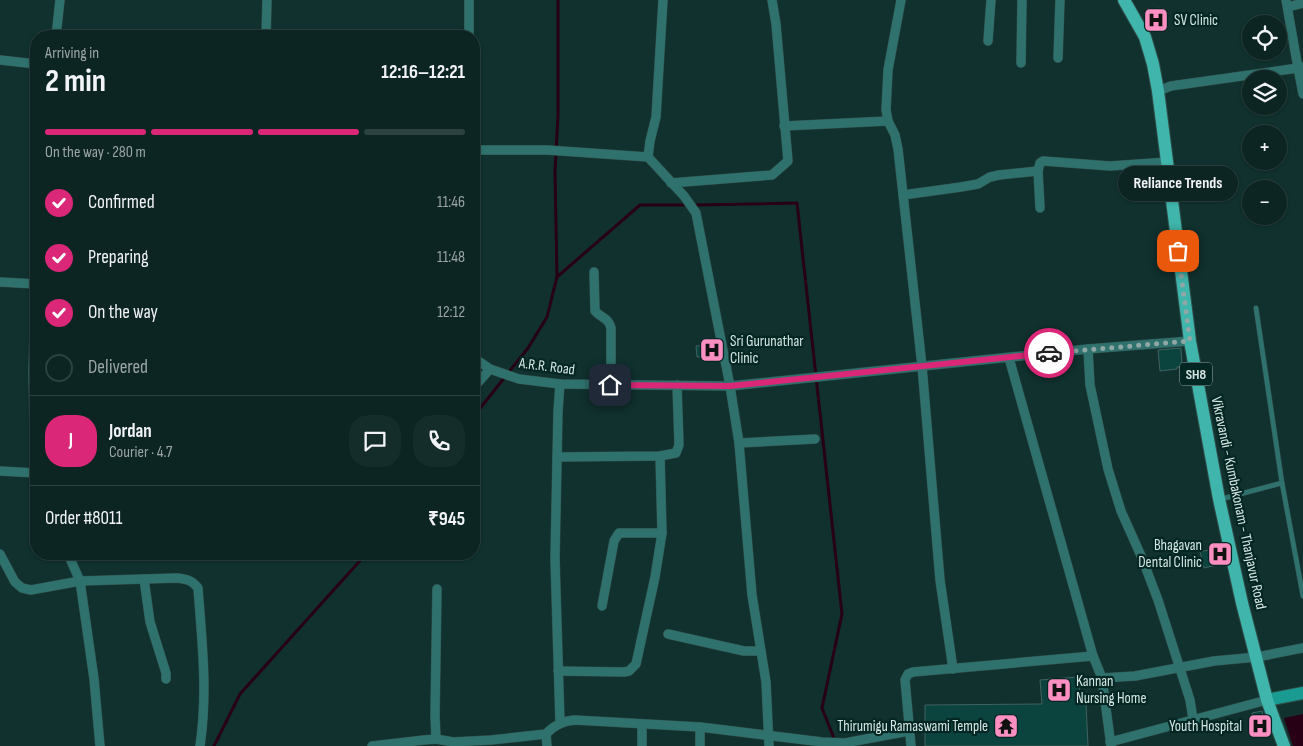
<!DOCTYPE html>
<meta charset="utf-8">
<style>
:root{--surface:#0c2522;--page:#152d2a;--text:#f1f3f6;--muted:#9aa5a5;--line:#2c4240;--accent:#db2777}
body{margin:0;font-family:"Sofia Sans Condensed",sans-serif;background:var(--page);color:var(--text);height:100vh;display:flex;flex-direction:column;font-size:19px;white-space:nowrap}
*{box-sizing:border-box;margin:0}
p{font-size:16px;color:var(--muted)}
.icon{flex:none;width:28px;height:28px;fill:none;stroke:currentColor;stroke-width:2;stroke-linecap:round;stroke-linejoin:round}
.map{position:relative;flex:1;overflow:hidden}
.details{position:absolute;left:30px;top:30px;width:450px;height:530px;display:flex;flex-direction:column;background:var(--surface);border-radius:20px;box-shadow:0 1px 4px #0004,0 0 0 1px var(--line)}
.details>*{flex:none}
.fabs{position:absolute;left:1242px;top:15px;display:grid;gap:10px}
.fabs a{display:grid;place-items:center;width:45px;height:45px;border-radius:50%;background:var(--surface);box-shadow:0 1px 4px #0004,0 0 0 1px var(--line);font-size:25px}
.pin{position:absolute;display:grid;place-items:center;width:42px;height:42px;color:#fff;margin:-21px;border-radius:10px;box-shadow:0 2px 8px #0006}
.courier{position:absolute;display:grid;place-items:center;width:50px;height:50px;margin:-25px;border:4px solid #db2777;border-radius:50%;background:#fff;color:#222;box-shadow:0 1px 6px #0007}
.bubble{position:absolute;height:35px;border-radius:18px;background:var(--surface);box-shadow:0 1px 4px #0004,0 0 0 1px var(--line);font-size:16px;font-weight:700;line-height:35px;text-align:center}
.headline em{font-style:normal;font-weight:700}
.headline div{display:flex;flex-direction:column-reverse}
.headline{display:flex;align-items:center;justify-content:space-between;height:85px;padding:0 15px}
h1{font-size:32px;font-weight:700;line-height:38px}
.bar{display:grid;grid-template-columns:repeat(4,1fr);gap:8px 5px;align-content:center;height:60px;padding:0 15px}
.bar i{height:6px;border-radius:4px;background:var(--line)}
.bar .selected{background:var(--accent)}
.bar p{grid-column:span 4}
.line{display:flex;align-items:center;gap:12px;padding:0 15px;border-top:1px solid var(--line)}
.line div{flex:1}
.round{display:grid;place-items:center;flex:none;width:52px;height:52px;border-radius:20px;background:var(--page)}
ol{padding:0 15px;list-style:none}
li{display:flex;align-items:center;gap:15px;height:55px}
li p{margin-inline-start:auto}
li .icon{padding:5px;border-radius:50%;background:var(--accent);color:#fff;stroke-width:4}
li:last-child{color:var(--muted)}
li i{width:28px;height:28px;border:2px solid var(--line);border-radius:50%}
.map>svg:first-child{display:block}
.water{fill:#280015}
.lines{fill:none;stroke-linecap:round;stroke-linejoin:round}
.stream{stroke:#280015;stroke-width:3}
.building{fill:#0b433f;stroke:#42625f}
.lane-casing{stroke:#304e4b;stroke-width:5.5}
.street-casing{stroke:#304e4b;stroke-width:10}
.secondary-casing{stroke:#304e4b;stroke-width:14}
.primary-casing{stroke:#304e4b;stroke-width:14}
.lane{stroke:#2f726d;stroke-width:4.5}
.street{stroke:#2f726d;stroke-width:9}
.secondary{stroke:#199b92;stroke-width:12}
.primary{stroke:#40b5ab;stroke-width:12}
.done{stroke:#90a7a5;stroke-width:5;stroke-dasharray:0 9}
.route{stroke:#db2777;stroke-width:6}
.labels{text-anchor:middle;stroke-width:4.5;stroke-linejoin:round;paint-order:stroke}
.shield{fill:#052724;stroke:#97adab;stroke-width:1}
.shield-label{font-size:14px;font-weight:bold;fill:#d5e7e5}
.poi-label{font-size:15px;fill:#d5e7e5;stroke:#052724;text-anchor:start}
.street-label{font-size:15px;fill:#d5e7e5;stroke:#052724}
</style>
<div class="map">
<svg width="1303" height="746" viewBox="0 0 1303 746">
<rect width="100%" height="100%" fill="#10312e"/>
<polygon class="water" points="1303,714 1303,746 1293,746 1284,718"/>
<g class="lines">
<g class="stream">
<polyline points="693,205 797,203 842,614 822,708 835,741"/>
<polyline points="557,277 640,205 687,205"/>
<polyline points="474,416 528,348 547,317 557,277 555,172 558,115 558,0"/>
<polyline points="214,746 240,694 366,554"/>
</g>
</g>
<g class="building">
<polygon points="1159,8 1164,26 1151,30 1146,12"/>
<polygon points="716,345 716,356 697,357 696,346"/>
<polygon points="1181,348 1182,367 1177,367 1177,369 1160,371 1158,350"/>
<polygon points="1221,547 1225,563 1204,568 1200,552"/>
<polygon points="1078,677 1081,703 1086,703 1088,746 925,746 925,705 1042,704 1040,680"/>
<polygon points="1262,711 1266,729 1255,731 1252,713"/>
</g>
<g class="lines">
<defs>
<g id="lane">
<polyline points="1256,308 1282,483 1303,596"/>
<polyline points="1221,499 1282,483"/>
</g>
<g id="street">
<polyline points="663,0 656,117 650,141 648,157 684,196 696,213 730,386 739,443 752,595 766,682 769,746"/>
<polyline points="901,0 888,70 886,110 888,121 895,135 898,149 922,366 940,580 953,669"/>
<polyline points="1286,0 1298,68 1303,67"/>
<polyline points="1288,7 1303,3"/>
<polyline points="56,36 60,0"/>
<polyline points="266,36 267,0"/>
<polyline points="469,36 469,0"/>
<polyline points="988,41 991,0"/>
<polyline points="1058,58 1060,0"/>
<polyline points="0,60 36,64"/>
<polyline points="1021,63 1022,0"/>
<polyline points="1158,91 1171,86 1298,68 1303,94"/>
<polyline points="784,126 888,121"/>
<polyline points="474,150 547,150 648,157"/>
<polyline points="671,183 772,175 788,161 776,24 772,0"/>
<polyline points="903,195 961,187 978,184 990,177 999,175 1038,171"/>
<polyline points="1040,208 1038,171 1040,163 1043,161 1110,166 1167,162"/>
<path d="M594 272 595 311C601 318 609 318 611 328V385"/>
<polyline points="36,274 33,371 35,473 36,478"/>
<polyline points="0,282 36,284"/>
<polyline points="1088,349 1090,385 1108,469 1121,511 1142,558 1158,600 1190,700 1193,719"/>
<polyline points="474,358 490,369 519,379 560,384 730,386 1088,349 1190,341"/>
<polyline points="1009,358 1093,656 1102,678 1111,746"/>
<polyline points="560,384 558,411 555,559 560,723"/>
<polyline points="474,387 490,369"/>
<polyline points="739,443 815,439"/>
<polyline points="557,457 660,456 676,453 679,445 677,385"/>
<polyline points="0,471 36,473"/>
<path d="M0 554 15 582 22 588 31 590 80 581 177 578C186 579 192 580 198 588 202 643 208 691 200 746"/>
<polyline points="68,554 80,581 94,679 100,746"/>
<polyline points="144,579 150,622 166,673 166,679"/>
<polyline points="602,606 614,541 619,533 662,533"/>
<polyline points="668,634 744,651 761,651"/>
<polyline points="558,671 624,672 629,671 636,664 655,577 662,533 660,456"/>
<polyline points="1102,678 1135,676 1214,661 1257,657 1303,648"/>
<polyline points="700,727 700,746"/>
<polyline points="546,734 547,746"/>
<polyline points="436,739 435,715 437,589"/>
<polyline points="1110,742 1267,700"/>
<path d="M372 746 424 740 436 739 453 742 491 740 546 734C554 725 563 721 575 720L700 727 822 742 845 743 909 731"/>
<polyline points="642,746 642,724"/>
<polyline points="911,746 905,680 908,674 913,672 1093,656"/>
</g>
<polyline id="secondary" points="1267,700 1303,693"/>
<polyline id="primary" points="1124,0 1145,37 1153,64 1158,91 1190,341 1219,499 1242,603 1267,700 1284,746"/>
</defs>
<use href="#lane" class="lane-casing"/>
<use href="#street" class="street-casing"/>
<use href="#secondary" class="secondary-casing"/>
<use href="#primary" class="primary-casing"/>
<use href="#lane" class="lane"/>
<use href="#street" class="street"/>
<use href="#secondary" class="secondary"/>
<use href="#primary" class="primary"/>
</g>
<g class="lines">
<polyline class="done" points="1049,353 1190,341 1178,251"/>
<polyline class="route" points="610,385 730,386 1049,353"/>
</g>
<defs>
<symbol id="hospital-square" viewBox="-11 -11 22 22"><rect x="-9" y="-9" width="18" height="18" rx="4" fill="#fc8fc1" stroke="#052724"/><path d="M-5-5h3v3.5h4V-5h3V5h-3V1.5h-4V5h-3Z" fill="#111"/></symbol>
<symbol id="temple-square" viewBox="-11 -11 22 22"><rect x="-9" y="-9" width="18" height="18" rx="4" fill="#fc8fc1" stroke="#052724"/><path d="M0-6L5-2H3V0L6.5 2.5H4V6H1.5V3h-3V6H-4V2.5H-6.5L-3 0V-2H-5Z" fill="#111"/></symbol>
</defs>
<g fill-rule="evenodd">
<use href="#hospital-square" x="1142" y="6" width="28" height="28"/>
<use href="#hospital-square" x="698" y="336" width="28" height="28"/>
<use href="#hospital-square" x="1206" y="540" width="28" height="28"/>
<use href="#hospital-square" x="1045" y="676" width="28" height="28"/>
<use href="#temple-square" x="992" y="712" width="28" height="28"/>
<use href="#hospital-square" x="1246" y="712" width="28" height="28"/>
</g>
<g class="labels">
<rect class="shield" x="1180" y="362.5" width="32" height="23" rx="4"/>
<g class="shield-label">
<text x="1196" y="379">SH8</text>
</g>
<g class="poi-label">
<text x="1174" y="25">SV Clinic</text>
<text x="730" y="346">Sri Gurunathar<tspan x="730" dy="17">Clinic</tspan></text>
<text x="1202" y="550" text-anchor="end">Bhagavan<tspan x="1202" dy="17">Dental Clinic</tspan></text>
<text x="1076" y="686">Kannan<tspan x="1076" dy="17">Nursing Home</tspan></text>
<text x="988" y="731" text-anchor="end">Thirumigu Ramaswami Temple</text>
<text x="1242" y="731" text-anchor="end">Youth Hospital</text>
</g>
<g class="street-label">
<text transform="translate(547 366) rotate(7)" y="5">A.R.R. Road</text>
<text transform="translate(1239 503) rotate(78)" y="5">Vikravandi - Kumbakonam - Thanjavur Road</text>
</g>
</g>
</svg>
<div class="fabs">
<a><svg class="icon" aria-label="locate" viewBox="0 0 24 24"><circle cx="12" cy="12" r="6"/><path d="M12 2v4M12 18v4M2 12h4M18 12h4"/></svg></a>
<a><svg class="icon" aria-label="layers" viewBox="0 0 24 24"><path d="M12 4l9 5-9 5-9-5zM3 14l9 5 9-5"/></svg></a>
<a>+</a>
<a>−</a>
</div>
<div class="pin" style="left:1178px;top:251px;background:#ea580c"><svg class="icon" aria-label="bag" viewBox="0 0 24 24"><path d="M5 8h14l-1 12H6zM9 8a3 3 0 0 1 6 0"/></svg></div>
<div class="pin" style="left:610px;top:385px;background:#1f2937"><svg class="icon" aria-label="home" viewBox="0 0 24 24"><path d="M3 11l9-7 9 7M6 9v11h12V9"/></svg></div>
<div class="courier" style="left:1049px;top:353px"><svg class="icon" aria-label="car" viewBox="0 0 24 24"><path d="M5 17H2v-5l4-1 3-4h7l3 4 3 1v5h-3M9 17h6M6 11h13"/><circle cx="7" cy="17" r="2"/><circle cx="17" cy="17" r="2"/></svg></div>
<div class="bubble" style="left:1118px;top:166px;width:120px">Reliance Trends</div>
<section class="details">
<div class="headline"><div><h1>2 min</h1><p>Arriving in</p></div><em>12:16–12:21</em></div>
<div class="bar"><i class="selected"></i><i class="selected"></i><i class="selected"></i><i></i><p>On the way · 280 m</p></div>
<ol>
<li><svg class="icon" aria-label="check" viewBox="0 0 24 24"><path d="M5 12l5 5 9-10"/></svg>Confirmed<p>11:46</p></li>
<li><svg class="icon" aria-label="check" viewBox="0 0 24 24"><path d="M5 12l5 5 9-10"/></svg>Preparing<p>11:48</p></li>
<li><svg class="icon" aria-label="check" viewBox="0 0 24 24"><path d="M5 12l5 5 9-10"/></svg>On the way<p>12:12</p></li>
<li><i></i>Delivered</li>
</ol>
<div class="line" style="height:90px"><b class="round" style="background:var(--accent);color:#fff">J</b><div><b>Jordan</b><p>Courier · 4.7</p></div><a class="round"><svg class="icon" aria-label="chat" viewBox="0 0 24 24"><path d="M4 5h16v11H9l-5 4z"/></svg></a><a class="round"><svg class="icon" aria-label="phone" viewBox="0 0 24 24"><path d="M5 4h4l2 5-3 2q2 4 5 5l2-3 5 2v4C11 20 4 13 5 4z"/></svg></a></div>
<div class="line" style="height:65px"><div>Order #8011</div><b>₹945</b></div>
</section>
</div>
